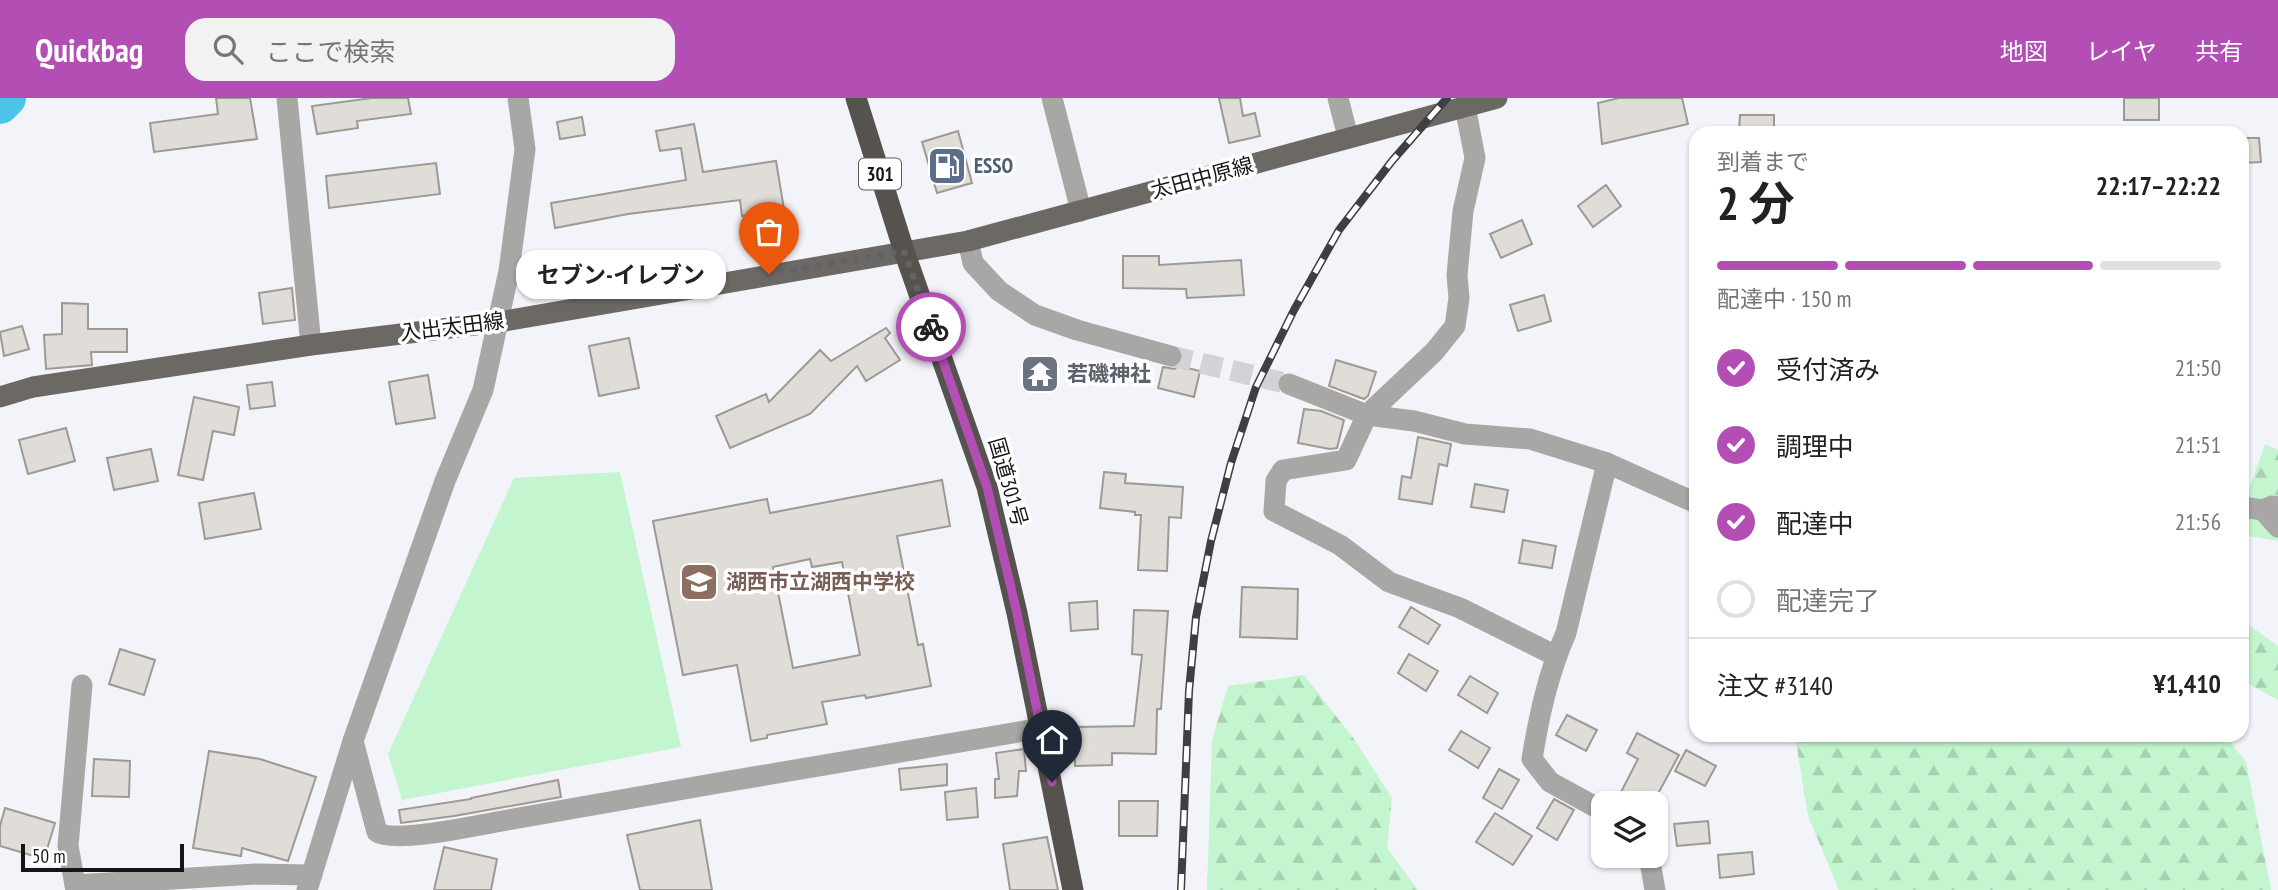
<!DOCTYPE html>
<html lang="ja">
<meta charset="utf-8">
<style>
:root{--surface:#fff;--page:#f2f2f2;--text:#222;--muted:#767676;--line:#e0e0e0;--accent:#b34fb4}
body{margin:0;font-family:"PT Sans Narrow","Noto Sans JP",sans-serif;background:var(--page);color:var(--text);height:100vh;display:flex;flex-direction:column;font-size:26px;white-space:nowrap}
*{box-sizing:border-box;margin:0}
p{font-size:23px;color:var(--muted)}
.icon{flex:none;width:38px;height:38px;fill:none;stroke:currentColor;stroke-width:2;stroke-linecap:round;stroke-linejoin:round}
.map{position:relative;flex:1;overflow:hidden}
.details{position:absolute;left:1689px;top:28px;width:560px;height:616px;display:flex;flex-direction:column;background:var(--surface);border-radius:21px;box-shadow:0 2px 5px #0004}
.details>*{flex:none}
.fabs{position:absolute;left:1591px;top:693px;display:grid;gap:14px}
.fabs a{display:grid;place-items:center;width:77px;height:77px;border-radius:14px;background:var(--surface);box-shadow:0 2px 5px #0004;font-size:35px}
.scale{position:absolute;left:21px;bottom:18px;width:163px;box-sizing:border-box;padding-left:7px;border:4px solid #161618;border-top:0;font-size:19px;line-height:24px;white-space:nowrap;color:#161618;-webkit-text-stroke:5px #fff;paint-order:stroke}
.pin{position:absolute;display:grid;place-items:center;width:60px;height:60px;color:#fff;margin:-72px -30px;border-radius:50% 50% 50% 0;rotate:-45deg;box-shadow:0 0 7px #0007}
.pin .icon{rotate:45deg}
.courier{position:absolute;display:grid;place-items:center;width:70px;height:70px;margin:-35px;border:5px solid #b34fb4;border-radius:50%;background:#fff;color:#222;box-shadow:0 2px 9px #0007}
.bubble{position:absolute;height:49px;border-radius:21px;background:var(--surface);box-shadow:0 2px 5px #0004;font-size:23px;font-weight:700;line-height:49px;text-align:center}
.summary em{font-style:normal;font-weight:700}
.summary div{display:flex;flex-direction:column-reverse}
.summary{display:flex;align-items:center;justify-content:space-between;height:119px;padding:0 28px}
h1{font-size:46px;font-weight:700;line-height:52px}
.bar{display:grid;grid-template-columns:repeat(4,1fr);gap:10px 7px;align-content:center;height:84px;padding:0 28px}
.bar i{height:9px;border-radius:5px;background:var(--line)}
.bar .active{background:var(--accent)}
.bar p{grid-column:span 4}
.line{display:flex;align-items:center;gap:18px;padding:0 28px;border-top:2px solid var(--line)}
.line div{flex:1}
ol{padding:0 28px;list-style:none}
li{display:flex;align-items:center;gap:21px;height:77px}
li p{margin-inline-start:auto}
li .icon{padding:7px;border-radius:50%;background:var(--accent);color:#fff;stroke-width:4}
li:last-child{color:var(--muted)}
li i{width:38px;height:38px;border:4px solid var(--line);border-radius:50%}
header{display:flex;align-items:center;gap:42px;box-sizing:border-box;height:98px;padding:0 35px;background:var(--accent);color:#fff}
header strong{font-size:33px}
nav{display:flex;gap:38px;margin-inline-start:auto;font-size:24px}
.search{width:490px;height:63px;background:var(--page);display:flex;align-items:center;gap:18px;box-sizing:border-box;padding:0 24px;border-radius:21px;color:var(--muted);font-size:26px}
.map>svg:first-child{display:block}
.green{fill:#c3f6ce}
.forest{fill:url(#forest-firs)}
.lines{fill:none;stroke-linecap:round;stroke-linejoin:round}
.river{stroke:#4ec3ea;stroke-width:38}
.building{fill:#e0dcd7;stroke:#9d9a94;stroke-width:2;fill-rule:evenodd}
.minor-tunnel{stroke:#d2d2d8;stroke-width:21;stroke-dasharray:21 10;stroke-linecap:butt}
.minor{stroke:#a9a7a5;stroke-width:21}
.major{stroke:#6c6864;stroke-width:21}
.highway{stroke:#56524e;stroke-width:21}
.rail-casing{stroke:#3f3f42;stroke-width:8}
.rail{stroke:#fff;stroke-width:5;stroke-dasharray:16;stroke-linecap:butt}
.done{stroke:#636367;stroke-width:7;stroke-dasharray:0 12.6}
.route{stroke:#b34fb4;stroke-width:9}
.labels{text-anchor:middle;stroke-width:7;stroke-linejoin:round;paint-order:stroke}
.shield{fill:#fff;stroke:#5c5c5d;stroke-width:2}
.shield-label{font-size:19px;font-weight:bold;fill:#161618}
.service-label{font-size:21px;font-weight:bold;fill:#4e5e75;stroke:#fff;text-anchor:start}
.street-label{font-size:21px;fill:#161618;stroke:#fff}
.worship-label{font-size:21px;font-weight:bold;fill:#5b616d;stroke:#fff;text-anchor:start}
.education-label{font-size:21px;font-weight:bold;fill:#785e54;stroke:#fff;text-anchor:start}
</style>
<header>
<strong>Quickbag</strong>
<div class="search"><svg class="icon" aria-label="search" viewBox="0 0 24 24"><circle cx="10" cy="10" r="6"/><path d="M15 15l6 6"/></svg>ここで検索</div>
<nav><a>地図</a><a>レイヤ</a><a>共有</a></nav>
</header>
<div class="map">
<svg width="2278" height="792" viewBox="0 0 2278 792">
<defs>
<pattern id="forest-firs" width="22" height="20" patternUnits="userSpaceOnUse" patternTransform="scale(1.75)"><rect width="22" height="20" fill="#c3f6ce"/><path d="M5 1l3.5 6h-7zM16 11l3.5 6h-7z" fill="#a7d2b0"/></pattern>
</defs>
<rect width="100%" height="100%" fill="#f3f3fa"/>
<polygon class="green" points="620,374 681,649 402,702 388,656 514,380"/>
<g class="forest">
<polygon points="2265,346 2278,352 2278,443 2242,437 2242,395 2249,391"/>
<polygon points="2242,522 2278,548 2278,602 2242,582"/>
<polygon points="1304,577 1354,641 1392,700 1387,750 1418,792 1207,792 1212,642 1228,588"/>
<polygon points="1795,637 2225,637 2246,664 2271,792 1839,792 1808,718"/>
</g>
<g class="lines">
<polyline class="river" points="0,7 7,0"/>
</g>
<g class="building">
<polygon points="216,0 250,0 257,41 154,54 150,25 218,16"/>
<polygon points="372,0 408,0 411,16 357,23 358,30 317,36 312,8"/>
<polygon points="1219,0 1240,0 1243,18 1255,15 1260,38 1229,45"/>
<polygon points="1619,0 1682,0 1688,26 1602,46 1598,5"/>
<rect x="2124" y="0" width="35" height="22"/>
<polygon points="1740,17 1774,17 1774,35 1739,35"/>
<polygon points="582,19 585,37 560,41 557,24"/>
<polygon points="694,26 703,74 776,63 784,111 742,118 740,102 628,116 555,130 551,105 686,82 681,50 660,53 656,33"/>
<polygon points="958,33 972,85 937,95 922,44"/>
<polygon points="2242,40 2259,40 2261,64 2242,65"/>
<polygon points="436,65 440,96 329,110 326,78"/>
<polygon points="1606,87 1621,108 1593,129 1578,108"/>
<polygon points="1522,122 1532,146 1501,160 1490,136"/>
<polygon points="569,156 571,177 542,180 540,159"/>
<polygon points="1123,158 1159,158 1159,167 1241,162 1244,197 1187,200 1186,191 1123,190"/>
<polygon points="292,190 295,222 263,226 259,195"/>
<polygon points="1544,197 1551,223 1518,233 1510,207"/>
<polygon points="62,205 88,206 88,231 127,231 127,254 91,254 92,267 46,271 44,237 62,236"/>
<polygon points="22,228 29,251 4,258 0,234"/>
<polygon points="886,230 890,235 885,240 900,262 866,283 857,268 810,316 730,350 716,318 766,296 769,304 820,252 831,263"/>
<polygon points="629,240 639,290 599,298 589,248"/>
<polygon points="1336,262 1376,274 1368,298 1364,301 1329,288"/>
<polygon points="1179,268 1200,273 1194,299 1158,290 1163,269 1174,271"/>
<polygon points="428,277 435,320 396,326 389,284"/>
<polygon points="272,284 275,308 250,311 247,287"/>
<polygon points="194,299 239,309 234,337 213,333 203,382 178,377"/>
<polygon points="1304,311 1321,313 1344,322 1337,350 1330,351 1298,345"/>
<polygon points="66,330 75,363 28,376 19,342"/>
<polygon points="1418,339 1451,346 1447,368 1439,366 1432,406 1399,401 1402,378 1411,380"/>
<polygon points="151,351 158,383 114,392 107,360"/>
<polygon points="1104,374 1126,376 1125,385 1183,389 1181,420 1169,419 1167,473 1138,472 1141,417 1135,417 1135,414 1100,410"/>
<path d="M942 382 950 428 897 438 918 547 923 546 931 588 866 600 865 597 822 604 827 626 767 637V640L751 643 737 567 683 577 653 423 767 401 770 415ZM810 461 812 469 842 464 860 557 793 570 773 469Z"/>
<polygon points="1475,386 1508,392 1504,414 1471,409"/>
<polygon points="254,395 261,431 205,441 199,405"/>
<polygon points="1523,442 1556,448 1552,470 1519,465"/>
<polygon points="1242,489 1298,491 1297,541 1240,539"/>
<polygon points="1097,503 1098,531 1071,533 1069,505"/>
<polygon points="1411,509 1440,527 1428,546 1399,529"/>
<polygon points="1134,512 1168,513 1161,611 1157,611 1156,656 1112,655 1112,667 1075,668 1074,629 1134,628 1142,557 1132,556"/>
<polygon points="120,551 155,562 144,597 109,586"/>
<polygon points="1409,556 1438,573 1426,593 1398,575"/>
<polygon points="1470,578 1498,595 1487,615 1458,597"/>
<polygon points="1567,617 1597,632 1586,653 1556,637"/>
<polygon points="1461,633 1490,650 1478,670 1449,652"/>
<polygon points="1637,635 1679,657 1653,705 1638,705 1620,696 1638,661 1627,655"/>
<polygon points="1024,651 1026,673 1019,673 1017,698 995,700 995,681 999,681 996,655"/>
<polygon points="1686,652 1716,668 1705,688 1675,673"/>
<polygon points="209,653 260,661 316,679 288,763 242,750 241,758 193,750"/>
<polygon points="94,661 130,663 129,699 92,698"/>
<polygon points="947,666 947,687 901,692 899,671"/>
<polygon points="1499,671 1519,682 1502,711 1483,700"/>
<polygon points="558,682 561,699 454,718 401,725 399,712 471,701 471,700"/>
<polygon points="976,690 978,719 947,722 945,694"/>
<polygon points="1554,701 1574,712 1557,742 1537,730"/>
<polygon points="1119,703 1158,703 1157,738 1119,738"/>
<polygon points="5,710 55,725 44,761 0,748 0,728"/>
<polygon points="1495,715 1532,738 1513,767 1476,744"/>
<polygon points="700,722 712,792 640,792 627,737"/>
<polygon points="1708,723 1710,745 1677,748 1674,726"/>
<polygon points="1047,739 1058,792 1010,792 1003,746"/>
<polygon points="444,749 497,761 491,792 434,792"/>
<polygon points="1752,754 1754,776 1720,780 1718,757"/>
</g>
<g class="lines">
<polyline class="minor-tunnel" points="1171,258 1289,286"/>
<g class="minor">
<polyline points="287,0 311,247"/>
<polyline points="1052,0 1081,113"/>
<polyline points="1338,0 1348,39"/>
<polyline points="1465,8 1475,60 1463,113 1457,177 1459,200 1455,228 1434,254 1367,317 1346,362 1283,372 1276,383 1274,413 1340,447 1389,484 1460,510 1556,558"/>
<polyline points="968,143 973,165 999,193 1035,217 1077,232 1171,258"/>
<polyline points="1289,286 1367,317 1414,323 1465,336 1530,341 1607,365 1696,405"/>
<polyline points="2242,409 2263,412 2272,408 2278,409"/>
<polyline points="2263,412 2278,429"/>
<path d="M353 643 377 734C394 746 478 727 502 723 682 691 861 660 1042 630"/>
<path d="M1603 713 1550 684 1532 661C1539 618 1548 576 1566 535L1607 365"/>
<polyline points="1649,758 1655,792"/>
<polyline points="75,787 256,776 312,777"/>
<polyline points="76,792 68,748 82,587"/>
<polyline points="307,792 353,643 445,383 483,292 509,173 525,51 518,0"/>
</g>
<polyline class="major" points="0,299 33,289 311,247 499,224 968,143 1497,0"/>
<polyline class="highway" points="856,0 904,153 987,389 1017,515 1073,792"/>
<defs>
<polyline id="rail" points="1181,792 1189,593 1196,519 1211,443 1231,365 1256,289 1294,212 1339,132 1392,63 1447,0"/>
</defs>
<use href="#rail" class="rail-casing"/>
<use href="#rail" class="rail"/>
</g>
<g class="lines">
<polyline class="done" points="769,176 904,153 931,229"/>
<polyline class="route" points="931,229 987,389 1017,515 1052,684"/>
</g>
<defs>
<symbol id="fuel-square" viewBox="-11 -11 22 22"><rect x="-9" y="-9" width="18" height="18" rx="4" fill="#5c6f8a" stroke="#fff"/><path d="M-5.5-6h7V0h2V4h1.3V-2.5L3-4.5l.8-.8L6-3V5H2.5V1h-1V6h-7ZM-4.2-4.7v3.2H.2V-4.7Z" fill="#fff"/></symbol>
<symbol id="temple-square" viewBox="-11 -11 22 22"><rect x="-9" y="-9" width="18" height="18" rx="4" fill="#6b7280" stroke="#fff"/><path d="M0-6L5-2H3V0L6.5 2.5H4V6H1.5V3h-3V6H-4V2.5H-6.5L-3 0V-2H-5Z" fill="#fff"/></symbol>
<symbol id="school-square" viewBox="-11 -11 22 22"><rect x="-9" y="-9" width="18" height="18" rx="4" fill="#8d6e63" stroke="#fff"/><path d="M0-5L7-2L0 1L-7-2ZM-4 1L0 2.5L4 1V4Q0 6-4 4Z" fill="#fff"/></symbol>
</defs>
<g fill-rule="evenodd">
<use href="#fuel-square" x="925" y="46" width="44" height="44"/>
<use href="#temple-square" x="1018" y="254" width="44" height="44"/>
<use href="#school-square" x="677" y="462" width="44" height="44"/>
</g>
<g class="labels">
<rect class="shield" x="859" y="60.5" width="42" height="31" rx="5"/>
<g class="shield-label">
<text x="880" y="83">301</text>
</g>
<g class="service-label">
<text x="974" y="75">ESSO</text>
</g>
<g class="street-label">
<text transform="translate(1202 80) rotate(-15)" y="7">太田中原線</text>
<text transform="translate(452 229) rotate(-7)" y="7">入出太田線</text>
<text transform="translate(1008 384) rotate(74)" y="7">国道301号</text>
</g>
<g class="worship-label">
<text x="1067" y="283">若磯神社</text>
</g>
<g class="education-label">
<text x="726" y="491">湖西市立湖西中学校</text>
</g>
</g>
</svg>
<div class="fabs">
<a><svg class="icon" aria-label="layers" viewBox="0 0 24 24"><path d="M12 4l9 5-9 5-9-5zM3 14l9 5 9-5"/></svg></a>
</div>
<div class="scale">50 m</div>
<div class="pin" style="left:769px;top:176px;background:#ea580c"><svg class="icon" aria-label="bag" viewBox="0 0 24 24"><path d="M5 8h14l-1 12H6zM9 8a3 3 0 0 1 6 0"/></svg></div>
<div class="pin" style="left:1052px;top:684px;background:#1f2937"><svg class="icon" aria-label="home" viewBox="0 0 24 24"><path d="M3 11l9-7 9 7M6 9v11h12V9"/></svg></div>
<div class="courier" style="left:931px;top:229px"><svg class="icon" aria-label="bike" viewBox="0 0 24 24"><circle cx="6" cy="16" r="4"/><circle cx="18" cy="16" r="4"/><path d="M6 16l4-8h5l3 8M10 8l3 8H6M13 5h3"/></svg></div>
<div class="bubble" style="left:516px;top:152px;width:210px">セブン-イレブン</div>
<section class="details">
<div class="summary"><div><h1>2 分</h1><p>到着まで</p></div><em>22:17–22:22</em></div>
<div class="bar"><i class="active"></i><i class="active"></i><i class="active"></i><i></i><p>配達中 · 150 m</p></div>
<ol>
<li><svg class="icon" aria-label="check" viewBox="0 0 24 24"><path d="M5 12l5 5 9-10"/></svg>受付済み<p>21:50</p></li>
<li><svg class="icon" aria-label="check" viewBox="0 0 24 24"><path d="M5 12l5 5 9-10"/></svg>調理中<p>21:51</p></li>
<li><svg class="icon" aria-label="check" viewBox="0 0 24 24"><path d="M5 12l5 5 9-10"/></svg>配達中<p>21:56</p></li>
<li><i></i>配達完了</li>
</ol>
<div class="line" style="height:91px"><div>注文 #3140</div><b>¥1,410</b></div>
</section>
</div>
